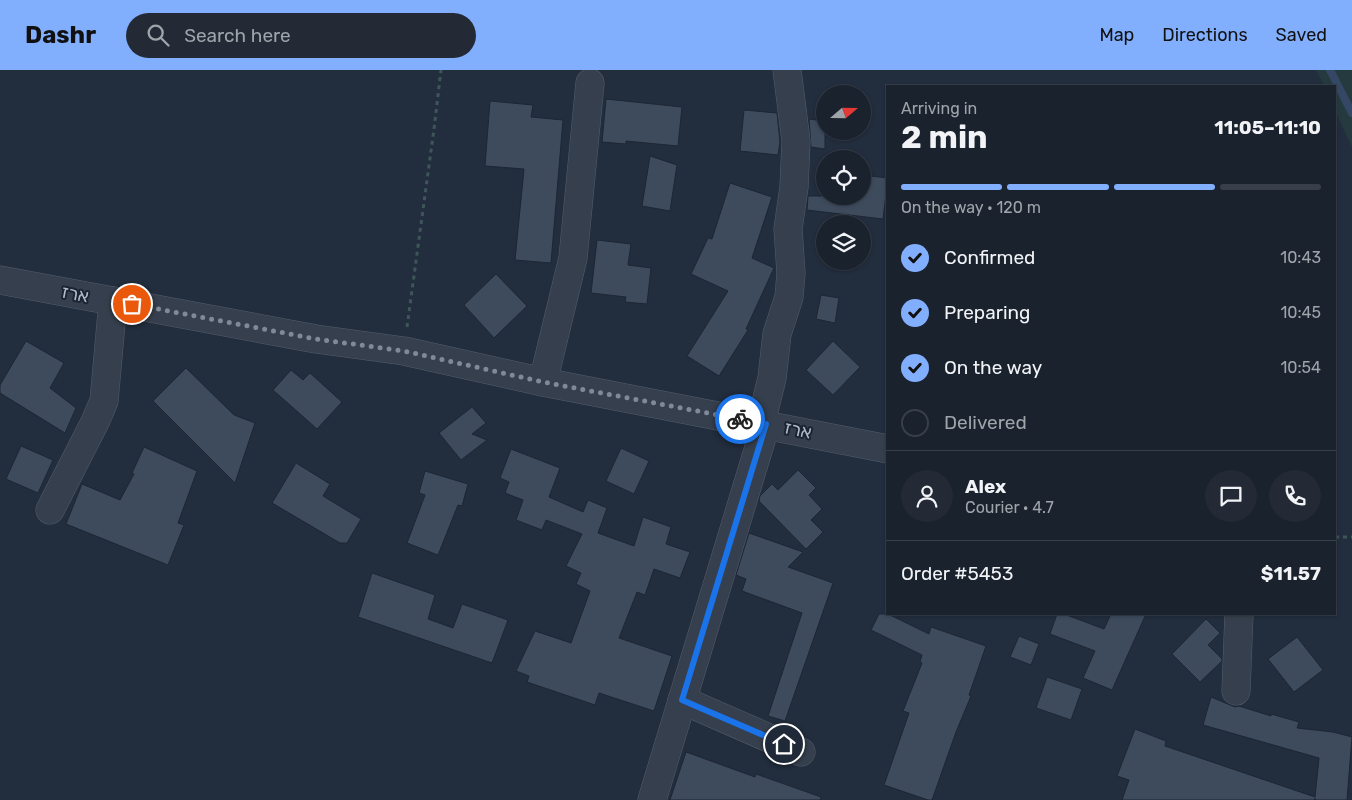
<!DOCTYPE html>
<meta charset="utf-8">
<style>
:root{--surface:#1a222e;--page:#232a36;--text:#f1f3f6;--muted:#9fa4aa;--line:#383f4a;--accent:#82affd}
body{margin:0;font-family:Rubik,"Noto Sans Hebrew",sans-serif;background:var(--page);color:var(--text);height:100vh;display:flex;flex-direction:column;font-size:19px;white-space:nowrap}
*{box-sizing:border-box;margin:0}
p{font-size:16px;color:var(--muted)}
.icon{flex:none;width:28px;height:28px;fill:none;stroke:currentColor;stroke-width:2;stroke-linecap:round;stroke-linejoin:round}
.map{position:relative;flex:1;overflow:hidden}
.sheet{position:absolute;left:886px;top:15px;width:450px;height:530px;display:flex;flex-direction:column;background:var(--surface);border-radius:0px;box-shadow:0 1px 4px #0004,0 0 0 1px var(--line)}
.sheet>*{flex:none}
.needle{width:32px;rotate:70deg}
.controls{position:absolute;left:816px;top:15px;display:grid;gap:10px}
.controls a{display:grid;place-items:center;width:55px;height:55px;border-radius:50%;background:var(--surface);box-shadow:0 1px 4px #0004,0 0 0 1px var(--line);font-size:25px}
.pin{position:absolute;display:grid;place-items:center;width:42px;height:42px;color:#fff;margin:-21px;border:2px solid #fff;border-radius:50%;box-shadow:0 1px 5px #0007}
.courier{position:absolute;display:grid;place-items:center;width:50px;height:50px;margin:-25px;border:4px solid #1a73e8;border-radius:50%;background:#fff;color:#222;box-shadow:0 1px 6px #0007}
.head em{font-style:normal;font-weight:700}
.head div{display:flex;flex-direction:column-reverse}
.head{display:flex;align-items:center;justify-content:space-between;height:85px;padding:0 15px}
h1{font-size:32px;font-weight:700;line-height:38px}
.bar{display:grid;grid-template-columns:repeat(4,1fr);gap:8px 5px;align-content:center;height:60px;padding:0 15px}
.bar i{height:6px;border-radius:4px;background:var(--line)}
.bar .active{background:var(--accent)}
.bar p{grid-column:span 4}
.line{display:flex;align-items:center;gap:12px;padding:0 15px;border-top:1px solid var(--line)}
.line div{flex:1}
.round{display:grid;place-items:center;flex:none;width:52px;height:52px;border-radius:26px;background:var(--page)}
ol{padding:0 15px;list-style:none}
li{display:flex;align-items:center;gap:15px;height:55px}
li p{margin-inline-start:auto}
li .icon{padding:5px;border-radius:50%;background:var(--accent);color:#111;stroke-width:4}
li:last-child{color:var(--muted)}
li i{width:28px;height:28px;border:2px solid var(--line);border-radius:50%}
header{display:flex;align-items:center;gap:30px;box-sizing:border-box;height:70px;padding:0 25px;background:var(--accent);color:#111}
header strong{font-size:24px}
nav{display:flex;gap:28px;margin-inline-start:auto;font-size:18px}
.search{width:350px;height:45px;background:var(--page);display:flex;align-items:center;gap:12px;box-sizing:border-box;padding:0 18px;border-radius:28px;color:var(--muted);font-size:19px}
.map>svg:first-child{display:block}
.green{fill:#243a3e}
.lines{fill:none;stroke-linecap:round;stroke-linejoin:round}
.stream{stroke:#344865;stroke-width:8}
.building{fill:#3d4b5d;stroke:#1d2634}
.minor-casing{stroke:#545d6b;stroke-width:29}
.path{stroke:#3e5658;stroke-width:3;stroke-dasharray:4 4;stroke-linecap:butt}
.minor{stroke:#363f4d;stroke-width:28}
.done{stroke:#7f8998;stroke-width:5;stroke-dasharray:0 9}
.route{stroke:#1a73e8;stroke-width:6}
.labels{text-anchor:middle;stroke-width:4;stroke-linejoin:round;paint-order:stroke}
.street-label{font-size:18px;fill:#b1bac9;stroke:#1b2432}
</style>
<header>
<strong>Dashr</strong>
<div class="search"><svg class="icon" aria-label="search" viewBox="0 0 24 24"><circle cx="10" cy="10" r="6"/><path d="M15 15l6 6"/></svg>Search here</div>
<nav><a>Map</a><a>Directions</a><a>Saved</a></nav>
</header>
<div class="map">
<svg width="1352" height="730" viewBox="0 0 1352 730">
<rect width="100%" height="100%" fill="#222d3d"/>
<polygon class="green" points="1316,0 1352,0 1352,77 1335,41 1335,16 1324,16"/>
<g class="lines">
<polyline class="stream" points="1330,0 1352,43"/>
</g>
<g class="building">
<polygon points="606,29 682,37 678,76 626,71 626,74 602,72"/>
<polygon points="490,31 533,35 531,47 563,50 551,193 515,190 524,99 485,96"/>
<polygon points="744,40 777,43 780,72 778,85 740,81"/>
<polygon points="809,49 825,51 825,79 811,77"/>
<polygon points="650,86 677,95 670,141 642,136"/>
<polygon points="862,105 888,108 883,149 807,140 808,126 862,126"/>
<polygon points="730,113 772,127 752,188 774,198 746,259 748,260 719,306 687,286 728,221 691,204 708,168 712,169"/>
<polygon points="597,170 631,174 628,195 651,198 647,234 625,232 626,227 591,223"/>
<polygon points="496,204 527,236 494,268 464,235"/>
<polygon points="821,225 839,228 835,253 816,249"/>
<polygon points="26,271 64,293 50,318 76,338 65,363 0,323 0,315"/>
<polygon points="833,271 860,297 833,325 806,300"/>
<polygon points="186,298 234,345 255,353 235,413 153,331"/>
<polygon points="291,300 303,310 310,303 342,332 317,359 273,320"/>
<polygon points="472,337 486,353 472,364 487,370 461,390 439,363"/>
<polygon points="21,376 53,390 38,423 6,409"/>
<polygon points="144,377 197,401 178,453 184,455 168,495 66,454 82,414 120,430 134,404 132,403"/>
<polygon points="621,378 649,391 634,424 606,411"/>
<polygon points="511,379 560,398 549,427 583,442 588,430 607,438 598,463 634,476 643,447 671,457 666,474 690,482 680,508 654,499 645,525 637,522 619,568 672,586 654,641 599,623 595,635 527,612 529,606 516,601 535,561 571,573 590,521 576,514 581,503 566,496 582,464 546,450 542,460 516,450 523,430 505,423 509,412 500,408"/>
<polygon points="296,393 330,414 323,426 361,449 347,473 340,473 272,433"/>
<polygon points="798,400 816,418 809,425 822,439 811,450 823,462 806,479 759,431 760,426 772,414 778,420"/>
<polygon points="425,401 468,414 462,436 458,435 438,485 407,473 425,425 419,423"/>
<polygon points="749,463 803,482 788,497 833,513 785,651 768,646 802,543 742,521 746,509 736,505"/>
<polygon points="372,503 435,525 428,549 453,558 462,534 508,550 492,593 358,547"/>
<polygon points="879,544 888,544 929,564 931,557 986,576 969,625 971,626 956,662 932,730 928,730 884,715 909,643 903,641 922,593 920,592 922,585 871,560"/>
<polygon points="1057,544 1064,544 1104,559 1111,544 1146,544 1112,620 1083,608 1095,581 1050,564"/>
<polygon points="1206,549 1220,563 1208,575 1222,589 1222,591 1200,612 1172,584"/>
<polygon points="1019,566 1039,574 1031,595 1010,587"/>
<polygon points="1297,567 1323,600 1294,622 1268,589"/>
<polygon points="1047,607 1082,619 1071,650 1036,638"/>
<polygon points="1211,627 1235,637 1239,636 1271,646 1271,644 1299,652 1297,658 1333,662 1352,667 1347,730 1315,730 1315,728 1315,730 1122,730 1129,710 1117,706 1135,659 1166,671 1165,676 1315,727 1319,688 1203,655"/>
<polygon points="686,682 755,707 756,704 821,727 820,730 670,730"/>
</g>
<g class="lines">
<defs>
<g id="minor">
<polyline points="0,210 316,269 404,281 543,312 888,379"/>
<polyline points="543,312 573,188 590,13"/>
<polyline points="761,353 772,308 777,264 789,227 791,203 788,159 794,117 796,71 787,0"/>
<polyline points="50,440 95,352 104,331 113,231"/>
<polyline points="1236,621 1239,544"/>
<polyline points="682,630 801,682"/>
<polyline points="652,730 766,354"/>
</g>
</defs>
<use href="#minor" class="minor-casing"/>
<g class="path">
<polyline points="407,257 434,59 441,0"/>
<polyline points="1335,467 1352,467"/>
</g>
<use href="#minor" class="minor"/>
</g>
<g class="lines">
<polyline class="done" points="132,234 316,269 404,281 543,312 740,349"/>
<polyline class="route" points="740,349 766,354 682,630 784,674"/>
</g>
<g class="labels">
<g class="street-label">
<text transform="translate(75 224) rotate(11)" y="6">ארז</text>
<text transform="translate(798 360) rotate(12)" y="6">ארז</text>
</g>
</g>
</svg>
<div class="controls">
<a><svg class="needle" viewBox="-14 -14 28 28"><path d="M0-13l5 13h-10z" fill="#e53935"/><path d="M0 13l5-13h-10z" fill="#9fa4aa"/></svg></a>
<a><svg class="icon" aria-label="locate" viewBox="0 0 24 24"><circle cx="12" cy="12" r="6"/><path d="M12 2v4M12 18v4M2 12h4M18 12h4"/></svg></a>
<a><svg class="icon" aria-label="layers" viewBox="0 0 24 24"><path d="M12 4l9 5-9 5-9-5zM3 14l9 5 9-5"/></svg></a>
</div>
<div class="pin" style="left:132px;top:234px;background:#ea580c"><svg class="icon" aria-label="bag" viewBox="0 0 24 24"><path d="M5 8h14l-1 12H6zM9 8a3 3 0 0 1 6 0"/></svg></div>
<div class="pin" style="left:784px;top:674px;background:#1f2937"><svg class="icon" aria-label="home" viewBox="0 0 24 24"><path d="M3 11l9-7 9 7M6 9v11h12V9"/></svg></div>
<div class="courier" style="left:740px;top:349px"><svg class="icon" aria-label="bike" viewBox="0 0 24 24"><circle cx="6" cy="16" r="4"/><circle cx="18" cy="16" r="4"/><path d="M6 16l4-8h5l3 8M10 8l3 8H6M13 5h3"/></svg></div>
<section class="sheet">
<div class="head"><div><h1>2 min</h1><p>Arriving in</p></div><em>11:05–11:10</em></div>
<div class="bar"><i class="active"></i><i class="active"></i><i class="active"></i><i></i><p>On the way · 120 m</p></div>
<ol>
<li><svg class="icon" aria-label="check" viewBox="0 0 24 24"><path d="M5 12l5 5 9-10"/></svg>Confirmed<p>10:43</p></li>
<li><svg class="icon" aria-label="check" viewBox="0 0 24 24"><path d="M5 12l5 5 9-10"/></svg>Preparing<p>10:45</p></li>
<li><svg class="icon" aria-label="check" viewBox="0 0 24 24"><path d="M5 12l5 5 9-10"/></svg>On the way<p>10:54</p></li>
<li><i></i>Delivered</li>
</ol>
<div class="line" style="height:90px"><a class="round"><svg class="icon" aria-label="person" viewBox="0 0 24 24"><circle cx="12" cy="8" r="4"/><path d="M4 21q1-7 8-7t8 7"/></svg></a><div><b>Alex</b><p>Courier · 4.7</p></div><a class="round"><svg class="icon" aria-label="chat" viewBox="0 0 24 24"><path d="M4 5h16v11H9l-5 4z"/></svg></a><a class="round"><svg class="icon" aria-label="phone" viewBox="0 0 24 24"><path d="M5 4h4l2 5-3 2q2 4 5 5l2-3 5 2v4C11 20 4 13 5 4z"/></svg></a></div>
<div class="line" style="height:65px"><div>Order #5453</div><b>$11.57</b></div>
</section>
</div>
